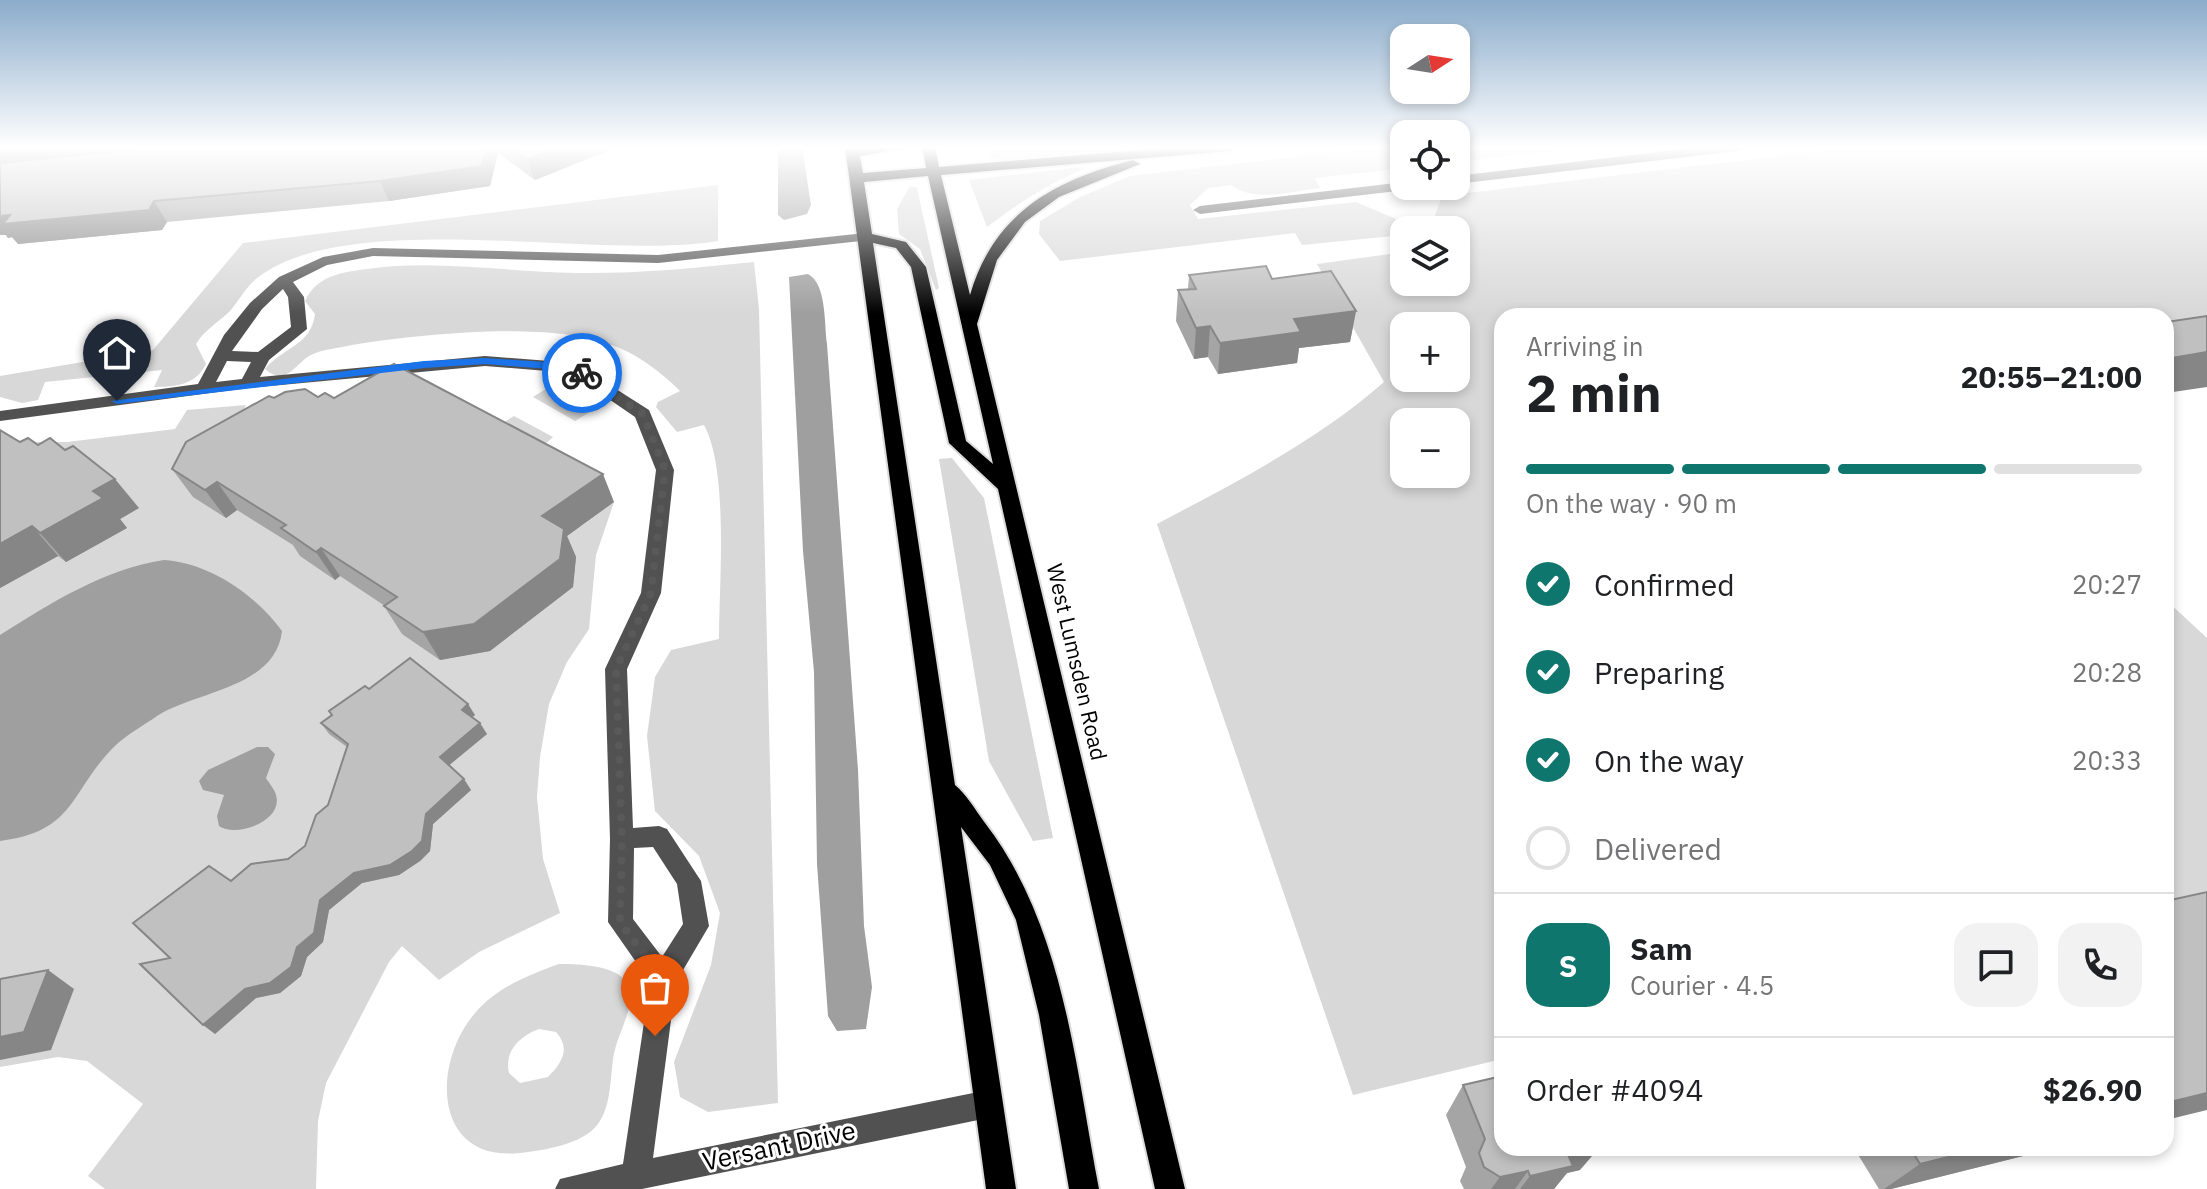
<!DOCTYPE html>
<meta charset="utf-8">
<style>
:root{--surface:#fff;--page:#f2f2f2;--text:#202124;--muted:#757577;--line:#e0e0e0;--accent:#0f766e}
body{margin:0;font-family:"IBM Plex Sans",sans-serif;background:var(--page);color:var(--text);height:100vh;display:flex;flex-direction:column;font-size:30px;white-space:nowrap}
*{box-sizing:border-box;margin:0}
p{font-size:26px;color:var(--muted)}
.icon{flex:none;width:44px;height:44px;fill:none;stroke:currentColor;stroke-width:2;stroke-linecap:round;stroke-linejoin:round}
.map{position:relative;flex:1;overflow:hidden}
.drawer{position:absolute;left:1494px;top:308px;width:680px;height:848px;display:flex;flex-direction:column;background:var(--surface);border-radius:24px;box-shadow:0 4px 12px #0003}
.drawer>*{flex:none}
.needle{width:52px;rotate:78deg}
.controls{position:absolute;left:1390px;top:24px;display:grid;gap:16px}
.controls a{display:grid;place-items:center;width:80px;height:80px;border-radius:16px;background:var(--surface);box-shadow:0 4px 12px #0003;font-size:40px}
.pin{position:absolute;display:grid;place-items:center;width:68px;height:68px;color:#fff;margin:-82px -34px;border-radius:50% 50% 50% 0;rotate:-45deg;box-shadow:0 0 8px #0007}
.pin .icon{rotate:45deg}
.courier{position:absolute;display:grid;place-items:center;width:80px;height:80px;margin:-40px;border:6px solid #1a73e8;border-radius:50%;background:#fff;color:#222;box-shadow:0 2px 10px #0007}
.headline em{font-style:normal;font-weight:700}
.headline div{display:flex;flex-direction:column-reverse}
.headline{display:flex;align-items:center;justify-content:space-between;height:136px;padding:0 32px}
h1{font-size:52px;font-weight:700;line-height:60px}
.bar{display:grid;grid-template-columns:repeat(4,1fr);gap:12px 8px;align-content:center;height:96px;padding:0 32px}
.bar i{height:10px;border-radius:6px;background:var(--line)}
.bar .active{background:var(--accent)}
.bar p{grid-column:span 4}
.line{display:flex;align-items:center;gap:20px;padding:0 32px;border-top:2px solid var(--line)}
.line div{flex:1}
.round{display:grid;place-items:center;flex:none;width:84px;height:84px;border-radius:24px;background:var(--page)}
ol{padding:0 32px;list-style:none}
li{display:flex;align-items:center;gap:24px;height:88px}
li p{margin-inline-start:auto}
li .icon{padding:8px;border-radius:50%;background:var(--accent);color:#fff;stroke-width:4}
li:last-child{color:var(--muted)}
li i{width:44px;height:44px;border:4px solid var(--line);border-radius:50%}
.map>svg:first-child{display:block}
.green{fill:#d8d8d8;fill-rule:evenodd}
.water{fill:#9f9f9f}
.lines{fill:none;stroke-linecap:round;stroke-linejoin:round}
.major-casing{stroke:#dbdbdb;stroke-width:4}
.minor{fill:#515151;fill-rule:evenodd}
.major{fill:#000;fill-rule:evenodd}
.wall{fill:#a5a5a5}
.shaded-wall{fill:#868686}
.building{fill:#c0c0c0;stroke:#868686;stroke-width:2}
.route{fill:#1a73e8}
.done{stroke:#595959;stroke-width:8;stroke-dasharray:0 14.4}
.labels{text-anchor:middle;stroke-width:6;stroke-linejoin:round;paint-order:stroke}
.street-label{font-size:22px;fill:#000;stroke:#fff}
.near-street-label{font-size:26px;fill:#000;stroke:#fff}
</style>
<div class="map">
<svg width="2207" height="1189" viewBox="0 0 2207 1189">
<rect width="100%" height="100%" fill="#fff"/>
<g class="green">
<polygon points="1005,147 1154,147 1036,159 995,159 990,156 991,151"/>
<path d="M1381 147H1404V168L1315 178 1320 188C1293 191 1254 203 1231 185L1208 188 1190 205 1198 219 1356 202 1396 219 1400 228 1393 236 1302 245 1295 233 1060 261 1039 234 1040 221 1080 197 1130 176Z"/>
<polygon points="1456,147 1590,147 1456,162"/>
<path d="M1857 147H2207V344L2166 350V316H1502V1059L1353 1095 1157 524C1236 482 1317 441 1384 382L1317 264 1404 252V282H1456V230H1430L1442 196ZM1404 326H1456V378H1404ZM1404 422H1456V474H1404Z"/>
<path d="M1081 167 1083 169C1047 185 1018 203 987 227L969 180Z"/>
<path d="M718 185V241C597 261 350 206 257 278 246 287 239 301 230 311 218 323 205 329 196 344L206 364C196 385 175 387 154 387L162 370 45 382 38 400 22 403 0 397V376L153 350 243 243Z"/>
<polygon points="910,186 917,188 939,288 936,290 920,249 899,234 897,209"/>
<path d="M754 262 759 309 778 1103 708 1112 680 1097 674 1062 711 965 720 913 699 856 655 811 647 736 655 677 671 650 719 639C719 584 729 471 704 425L677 432 656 407 658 402 680 391C660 371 636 353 609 344 546 321 419 334 352 345 339 348 323 349 311 355 296 362 287 388 265 369 283 347 311 346 315 314L305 301C316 276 342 272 367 269 435 259 507 272 576 273 635 274 694 268 754 262Z"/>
<polygon points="560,380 603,404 575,421 533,397"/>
<polygon points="246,405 238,421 486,434 514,416 553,437 532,456 580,527 614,502 596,555 589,629 567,662 549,704 540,757 537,797 543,859 560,913 479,952 439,980 402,946 389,962 326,1083 318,1121 316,1189 105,1189 88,1176 143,1104 87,1061 58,1057 0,1067 0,475 15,442 67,442 175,429 187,410"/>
<polygon points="952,458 984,498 1053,838 1033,841 989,761 939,459"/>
<polygon points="2166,600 2207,638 2207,891 2166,901"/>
<path d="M559 964C581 964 636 965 631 1000 628 1018 618 1035 614 1053 610 1075 612 1105 598 1124 582 1145 544 1150 520 1153 432 1162 432 1063 475 1013 497 987 529 975 559 964ZM539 1029 556 1032C571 1049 562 1063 548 1077L520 1083 509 1073C504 1051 520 1036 539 1029Z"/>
</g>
<g class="water">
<polygon points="778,147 802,147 811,205 807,214 784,220 778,215"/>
<path d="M808 274C827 284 824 324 827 344L858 770 864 926 872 987 866 1029 837 1031 828 1016 817 864 814 672 803 551 789 277Z"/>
<path d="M164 560C209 563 255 594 282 631 276 688 196 691 157 716 144 725 128 734 117 744 69 790 78 831 0 841V635C51 603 104 569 164 560Z"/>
<path d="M257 747H268L275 754 266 778C269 783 275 790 276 795 284 821 236 838 219 826L217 816 224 795 203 790 199 781 208 770Z"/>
</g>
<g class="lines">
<defs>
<path id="major" d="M845 147H910L860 156 863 173 926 168 922 147H935L939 167 1177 147H1236L1230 151 941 175 970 295C994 213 1054 180 1133 160L1140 164 1059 197 1025 222 997 260 977 324 1185 1189H1155L998 489 949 443 911 267 896 248 873 243 955 785C967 795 976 811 985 823 1064 926 1075 1065 1099 1189H1069L1039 1015 1016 920 990 865 961 827 1016 1189H986ZM928 176 993 464 966 441 926 267 906 242 872 234 864 182Z"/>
</defs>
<use href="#major" class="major-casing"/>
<g class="minor">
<polygon points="1699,147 1743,147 1737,151 1456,184 1456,176"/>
<polygon points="1404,182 1404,186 1413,186 1406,190 1200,214 1193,210 1200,206"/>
<path d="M865 233 870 234V240L658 263 373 256 327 265 293 282 304 297 307 329 269 360 260 377 485 356 575 363 649 410 674 470 661 593 627 669 633 828 659 826 667 829 701 881 709 926 676 982 653 1158 988 1090 998 1094 1002 1104 998 1114 988 1118 642 1189H555L560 1179 623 1164 650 982 608 922 610 839 605 669 641 593 656 470 635 417 571 373 485 366 248 388 0 421V411L198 384 224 335 250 303 279 277 323 257 373 248 658 255ZM283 289 288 297 291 327 258 352 232 351 262 309ZM227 361 251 362 242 379 216 382ZM653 847 677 884 683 924 662 957 633 919 634 848Z"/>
</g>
<use href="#major" class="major"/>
</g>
<g class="wall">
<polygon points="0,147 617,147 535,180 498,153 490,186 389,201 167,222 162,230 18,244 12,237 8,238 6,235"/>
<polygon points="1189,275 1272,279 1356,311 1350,342 1299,348 1297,363 1218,374 1208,357 1194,359 1176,321 1178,290 1188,289"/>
<polygon points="318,397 334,398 614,502 567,536 576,557 573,587 490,651 440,660 402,634 384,606 385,606 340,576 335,580 300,556 293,545 237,510 226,518 193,497 172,469 274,398"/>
<polygon points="20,442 139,508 120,519 127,528 66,562 58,556 0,588"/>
<polygon points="369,689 475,715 472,717 487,734 449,765 471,790 433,824 430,851 420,861 399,875 362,883 329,910 323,942 307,957 301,976 280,993 256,998 215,1034 170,958 231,881 288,859 305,846 328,805 347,747 329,734 321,723"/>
<polygon points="1463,1085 1580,1170 1567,1173 1554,1189 1464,1189 1460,1181 1466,1167 1446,1115"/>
<polygon points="1854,1148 2055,1148 1891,1189 1879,1189"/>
</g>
<g class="shaded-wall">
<polygon points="15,147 229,147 0,170 0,149"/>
<polygon points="487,147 496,147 498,153 490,186 389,201 380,181"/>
<polygon points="560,147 617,147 535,180 527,160"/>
<polygon points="154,201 167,222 162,230 18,244 12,237 8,238 6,235 0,235 0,216"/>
<polygon points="1356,311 1350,342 1299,348 1297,363 1218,374 1220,343 1294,319"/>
<polygon points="1210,326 1208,357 1194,359 1196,328"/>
<polygon points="2207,352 2207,387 2166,393 2166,359"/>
<polygon points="603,474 614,502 567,536 576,557 573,587 490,651 440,660 423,632 542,516"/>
<polygon points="115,479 139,508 120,519 127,528 66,562 40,533 93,491"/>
<polygon points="217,482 237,510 226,518 205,490"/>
<polygon points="32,526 58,556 0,588 0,544"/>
<polygon points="321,548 340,576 335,580 316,552"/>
<polygon points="468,704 475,715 469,720 462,710"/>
<polygon points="480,723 487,734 447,767 440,757"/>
<polygon points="464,779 471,790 433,824 430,851 420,861 399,875 362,883 329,910 323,942 307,957 301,976 280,993 256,998 215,1034 203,1025 245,989 297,947 320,900 426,814"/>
<polygon points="48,970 74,989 51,1050 0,1060 0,1037"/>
<polygon points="2207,1093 2207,1110 2166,1120 2166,1103"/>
<polygon points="1575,1148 1599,1148 1580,1170 1567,1173 1554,1189 1520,1189 1530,1176 1566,1150"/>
<polygon points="1984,1148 2055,1148 1891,1189 1884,1189 1920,1164"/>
<polygon points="1528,1171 1515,1189 1491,1189 1500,1177"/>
</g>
<g class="building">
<polygon points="162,147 487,147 482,166 380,181 154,201 149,210 3,224 10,215 0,216 0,163"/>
<polygon points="510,147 560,147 527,160"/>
<polygon points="1266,266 1272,279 1331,271 1356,311 1294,319 1301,332 1220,343 1210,326 1196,328 1178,290 1196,289 1189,275"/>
<polygon points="2207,316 2207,352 2166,359 2166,322"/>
<polygon points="394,364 603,474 542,516 564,529 560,559 474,624 423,632 384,606 397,597 321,548 316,552 281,528 286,525 217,482 205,490 172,469 186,442 269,396 274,398 285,392 305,389 318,397 325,393 334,398"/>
<polygon points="0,430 20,442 28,438 38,445 50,438 65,450 73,446 115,479 93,491 103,498 40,533 32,526 0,544"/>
<polygon points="410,658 468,704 462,710 480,723 440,757 464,779 426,814 422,841 412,851 390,865 354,873 320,900 314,933 297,947 291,967 270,983 245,989 203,1025 140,964 170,958 133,923 209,866 231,881 251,864 288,859 305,846 316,815 328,805 348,744 321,723 332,715 329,711 365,686 369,689"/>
<polygon points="2207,892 2207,1093 2166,1103 2166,901"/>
<polygon points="48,970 24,1032 0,1037 0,979"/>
<polygon points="1502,1076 1502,1148 1575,1148 1566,1150 1573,1166 1530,1176 1528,1171 1500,1177 1484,1167 1479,1153 1485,1139 1463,1085"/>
<polygon points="1910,1148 1984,1148 1920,1164"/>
</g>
<linearGradient id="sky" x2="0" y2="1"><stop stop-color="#8baccb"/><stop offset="0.47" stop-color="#fff"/><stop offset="1" stop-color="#fff" stop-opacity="0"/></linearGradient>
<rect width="2207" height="314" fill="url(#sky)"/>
<polygon class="route" points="485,358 575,364 587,373 582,376 572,371 485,364 424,368 117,404 111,401 424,361"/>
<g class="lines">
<polyline class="done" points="582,373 643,414 665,470 651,593 616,669 622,839 620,922 663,979 655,1036"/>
</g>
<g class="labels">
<g class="street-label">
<text transform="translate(1077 662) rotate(77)" y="8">West Lumsden Road</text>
</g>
<g class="near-street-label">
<text transform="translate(779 1146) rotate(-12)" y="9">Versant Drive</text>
</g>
</g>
</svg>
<div class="controls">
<a><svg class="needle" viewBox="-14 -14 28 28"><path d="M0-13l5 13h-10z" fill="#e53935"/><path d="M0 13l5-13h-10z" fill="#757577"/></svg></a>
<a><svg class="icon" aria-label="locate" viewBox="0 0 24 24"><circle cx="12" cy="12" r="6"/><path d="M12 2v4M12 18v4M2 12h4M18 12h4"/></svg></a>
<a><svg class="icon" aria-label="layers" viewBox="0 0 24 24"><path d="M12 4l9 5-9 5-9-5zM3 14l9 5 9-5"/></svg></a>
<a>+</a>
<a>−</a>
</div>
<div class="pin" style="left:655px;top:1036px;background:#ea580c"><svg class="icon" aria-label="bag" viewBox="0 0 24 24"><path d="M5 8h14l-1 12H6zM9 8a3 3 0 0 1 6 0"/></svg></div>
<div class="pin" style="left:117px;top:401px;background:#1f2937"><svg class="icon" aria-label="home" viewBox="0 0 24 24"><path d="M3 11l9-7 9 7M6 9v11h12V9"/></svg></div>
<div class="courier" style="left:582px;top:373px"><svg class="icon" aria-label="bike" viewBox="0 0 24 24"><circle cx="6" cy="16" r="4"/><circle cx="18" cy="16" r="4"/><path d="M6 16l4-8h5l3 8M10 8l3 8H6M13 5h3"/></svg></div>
<section class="drawer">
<div class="headline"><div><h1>2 min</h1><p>Arriving in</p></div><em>20:55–21:00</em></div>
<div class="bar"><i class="active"></i><i class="active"></i><i class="active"></i><i></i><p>On the way · 90 m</p></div>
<ol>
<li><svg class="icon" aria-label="check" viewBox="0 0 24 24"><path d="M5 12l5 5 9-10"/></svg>Confirmed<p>20:27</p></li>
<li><svg class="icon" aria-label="check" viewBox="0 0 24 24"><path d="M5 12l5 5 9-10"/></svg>Preparing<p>20:28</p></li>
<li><svg class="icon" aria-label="check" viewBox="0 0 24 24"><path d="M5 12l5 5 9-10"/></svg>On the way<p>20:33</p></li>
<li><i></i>Delivered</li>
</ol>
<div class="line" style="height:144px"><b class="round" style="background:var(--accent);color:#fff">S</b><div><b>Sam</b><p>Courier · 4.5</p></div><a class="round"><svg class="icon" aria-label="chat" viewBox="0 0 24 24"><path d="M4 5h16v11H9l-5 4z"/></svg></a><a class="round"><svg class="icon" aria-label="phone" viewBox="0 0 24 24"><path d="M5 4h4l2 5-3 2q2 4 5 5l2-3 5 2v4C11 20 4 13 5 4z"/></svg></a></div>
<div class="line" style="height:104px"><div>Order #4094</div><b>$26.90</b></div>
</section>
</div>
